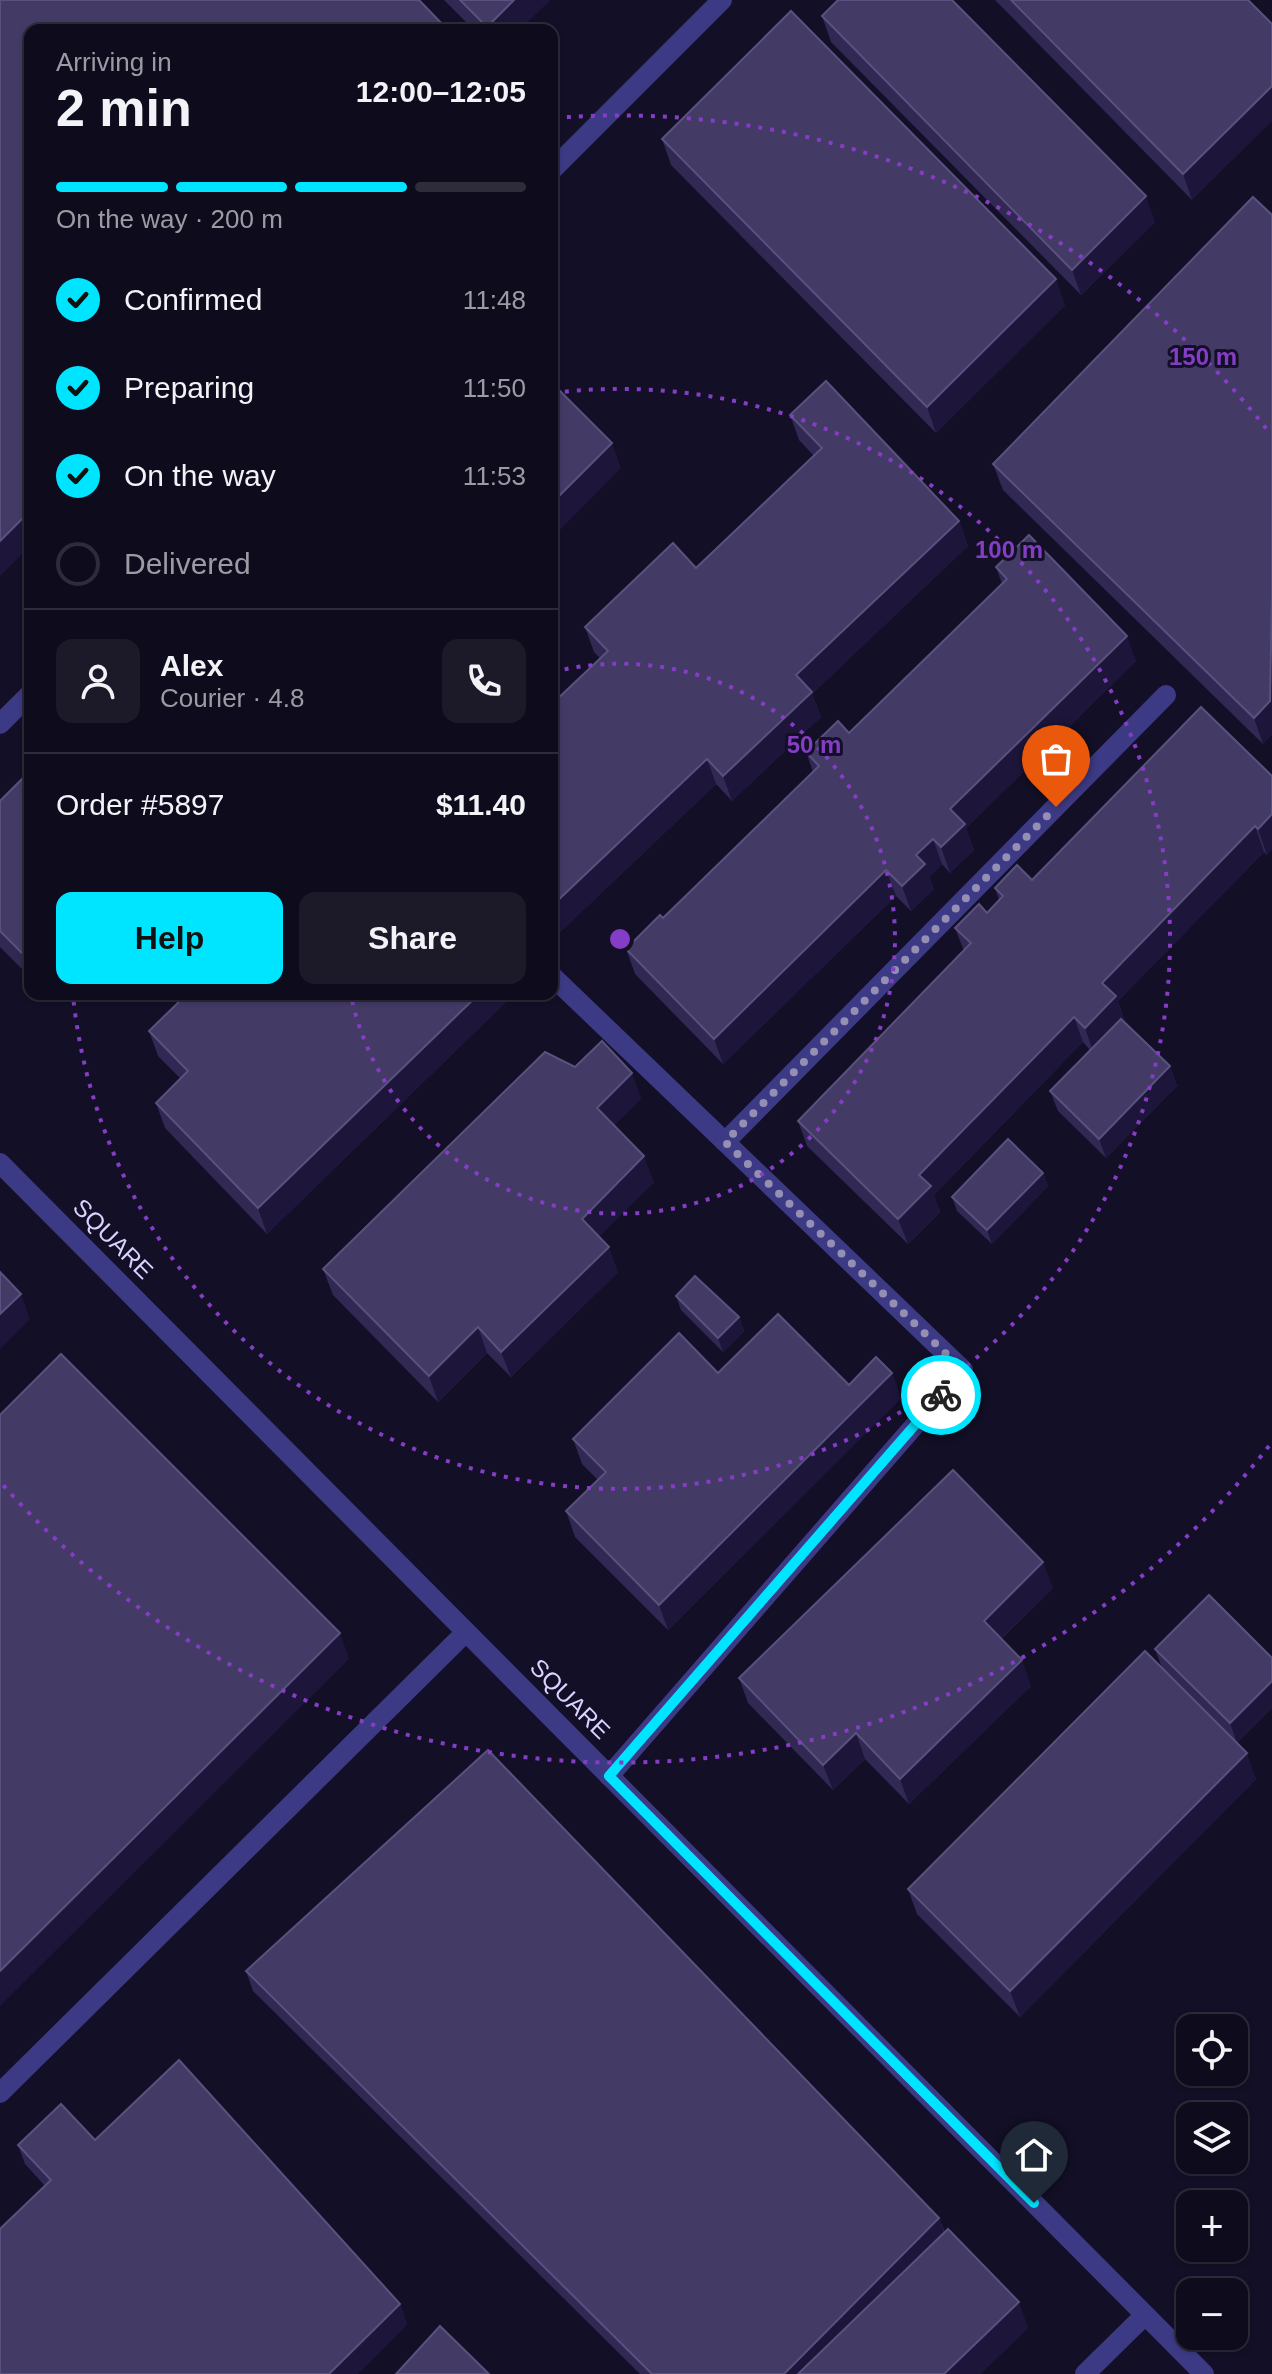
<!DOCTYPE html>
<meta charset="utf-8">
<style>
:root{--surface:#0e0b1c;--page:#1c1929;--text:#f1f3f6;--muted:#9b9ba3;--line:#2e2b3b;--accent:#00e5ff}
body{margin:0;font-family:Helvetica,sans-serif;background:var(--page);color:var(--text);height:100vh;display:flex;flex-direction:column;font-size:30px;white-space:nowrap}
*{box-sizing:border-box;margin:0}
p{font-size:26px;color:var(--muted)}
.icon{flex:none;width:44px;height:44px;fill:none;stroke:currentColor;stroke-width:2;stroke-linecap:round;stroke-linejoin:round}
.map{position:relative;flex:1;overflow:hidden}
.sheet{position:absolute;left:24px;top:24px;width:534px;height:976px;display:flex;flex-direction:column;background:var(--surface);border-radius:16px;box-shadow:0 2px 6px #0004,0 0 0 2px var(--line)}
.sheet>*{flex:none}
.fabs{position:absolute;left:1176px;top:2014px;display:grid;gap:16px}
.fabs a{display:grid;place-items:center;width:72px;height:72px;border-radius:16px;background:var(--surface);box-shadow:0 2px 6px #0004,0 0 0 2px var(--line);font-size:40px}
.pin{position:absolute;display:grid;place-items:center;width:68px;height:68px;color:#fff;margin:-82px -34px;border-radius:50% 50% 50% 0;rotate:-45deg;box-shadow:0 0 8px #0007}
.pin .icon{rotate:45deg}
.courier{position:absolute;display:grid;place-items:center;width:80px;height:80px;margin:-40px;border:6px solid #00e5ff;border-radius:50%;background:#fff;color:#222;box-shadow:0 2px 10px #0007}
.overview em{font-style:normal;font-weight:700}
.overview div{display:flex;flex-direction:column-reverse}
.overview{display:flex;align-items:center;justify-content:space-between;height:136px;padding:0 32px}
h1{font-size:52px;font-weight:700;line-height:60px}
.bar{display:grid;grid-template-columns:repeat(4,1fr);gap:12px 8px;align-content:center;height:96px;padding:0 32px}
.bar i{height:10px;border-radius:6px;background:var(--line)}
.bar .selected{background:var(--accent)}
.bar p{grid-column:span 4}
.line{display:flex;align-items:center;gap:20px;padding:0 32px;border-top:2px solid var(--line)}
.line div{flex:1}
.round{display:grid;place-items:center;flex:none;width:84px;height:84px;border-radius:16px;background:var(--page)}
ol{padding:0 32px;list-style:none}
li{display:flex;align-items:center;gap:24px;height:88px}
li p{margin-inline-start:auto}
li .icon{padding:8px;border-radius:50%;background:var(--accent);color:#111;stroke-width:4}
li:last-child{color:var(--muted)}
li i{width:44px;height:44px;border:4px solid var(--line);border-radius:50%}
.action{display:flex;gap:16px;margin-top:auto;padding:16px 32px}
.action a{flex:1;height:92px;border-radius:16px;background:var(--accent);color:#111;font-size:32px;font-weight:700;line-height:92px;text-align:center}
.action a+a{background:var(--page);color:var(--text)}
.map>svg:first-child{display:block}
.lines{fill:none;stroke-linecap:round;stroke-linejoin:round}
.minor{stroke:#3d3a85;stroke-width:20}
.wall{fill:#312854}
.shaded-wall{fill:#1d163a}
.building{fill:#433a66;stroke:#5a527e;stroke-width:2}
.done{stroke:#948fb3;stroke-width:8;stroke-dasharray:0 14.4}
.route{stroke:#00e5ff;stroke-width:10}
.ring{fill:none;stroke:#843dc5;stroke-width:4;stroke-dasharray:4 8}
.labels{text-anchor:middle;stroke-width:6;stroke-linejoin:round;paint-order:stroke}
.street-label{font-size:24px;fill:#d9d4ff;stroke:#130f26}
.centre{fill:#843dc5;stroke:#130f26;stroke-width:4}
.ring-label{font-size:24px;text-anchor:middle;font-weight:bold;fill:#843dc5;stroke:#130f26;stroke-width:6;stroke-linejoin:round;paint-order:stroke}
</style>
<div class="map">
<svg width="1272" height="2374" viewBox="0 0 1272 2374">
<rect width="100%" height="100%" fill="#130f26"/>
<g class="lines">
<g class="minor">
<polyline points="552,170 722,0"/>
<polyline points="0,724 30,694"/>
<polyline points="552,976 963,1370 609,1776"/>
<polyline points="725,1142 1166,695"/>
<polyline points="0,1163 1204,2374"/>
<polyline points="0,2093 466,1632"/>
<polyline points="1085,2374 1145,2315"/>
</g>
</g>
<g class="wall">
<polygon points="444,0 550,0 519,30 474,30"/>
<polygon points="995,0 1248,0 1192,200"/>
<polygon points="822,16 1155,222 1081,295 831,42"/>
<polygon points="662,139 1065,305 936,433 671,165"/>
<polygon points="1272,215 1272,734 1263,744 1003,490 993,464"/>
<polygon points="790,415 959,521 968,546 812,694 821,717 732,801 716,784 556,936 552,932 552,704 600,658 594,652 585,627 696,568 814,456 799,440"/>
<polygon points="996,567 1136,661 966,828 974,850 950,873 942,864 929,877 934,889 911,911 896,896 723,1064 635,974 626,949 663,918 813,772 806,752 849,733 1002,584"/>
<polygon points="30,771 30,977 0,947 0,801"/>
<polygon points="1272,776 1272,849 1267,855 1264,852 1118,1001 1125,1022 1170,1066 1177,1086 1106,1158 1058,1111 1050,1091 1090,1050 1083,1042 934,1195 940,1212 908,1244 807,1146 798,1121 964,951 955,928 987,913 999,900 995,888 1032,880"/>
<polygon points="513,995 267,1234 165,1128 156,1103 180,1078 158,1056 149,1031"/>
<polygon points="575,1067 641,1098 614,1125 654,1182 599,1236 618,1272 511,1377 487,1353 438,1402 333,1295 323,1269"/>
<polygon points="1043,1173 1048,1186 992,1244 957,1211 952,1197"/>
<polygon points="676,1296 739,1317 744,1331 723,1352 681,1310"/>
<polygon points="718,1373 849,1385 892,1373 901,1398 668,1630 575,1537 566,1511 598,1480 582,1464 573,1439"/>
<polygon points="1053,1588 1001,1639 1031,1686 909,1804 865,1759 833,1790 748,1703 739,1678"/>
<polygon points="1155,1649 1272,1658 1272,1708 1237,1743 1256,1779 1020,2017 917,1914 908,1889 1162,1668"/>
<polygon points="246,1971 939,2218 945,2232 1028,2328 980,2374 640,2374 253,1991"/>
<polygon points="95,2140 400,2304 407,2324 357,2374 0,2374 45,2186 25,2164 18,2145"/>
</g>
<g class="shaded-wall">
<polygon points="514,0 550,0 519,30 488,30 487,27"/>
<polygon points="1272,86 1272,121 1192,200 1183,174"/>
<polygon points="1146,196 1155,222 1081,295 1072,270"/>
<polygon points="1056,279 1065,305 936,433 927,407"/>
<polygon points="612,443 621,468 552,538 552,503"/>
<polygon points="30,511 30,546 0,576 0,541"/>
<polygon points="959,521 968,546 812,694 821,717 732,801 723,776 796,675"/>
<polygon points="1272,594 1272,734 1263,744 1254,718"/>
<polygon points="1127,636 1136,661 966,828 974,850 950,873 941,847 950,809"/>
<polygon points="707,759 716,784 556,936 552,925 552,906"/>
<polygon points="1272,814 1272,849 1267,855 1258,829"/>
<polygon points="1255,826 1264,852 1118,1001 1125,1022 1094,1054 1085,1028 1102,983"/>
<polygon points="933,839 942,864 929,877 934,889 911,911 902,886 916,855"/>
<polygon points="886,870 896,896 723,1064 714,1039"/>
<polygon points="479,994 513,994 513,995 267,1234 258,1208"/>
<polygon points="1074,1017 1083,1042 934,1195 940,1212 908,1244 898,1219 919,1175"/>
<polygon points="1170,1066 1177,1086 1106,1158 1099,1139"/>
<polygon points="632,1073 641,1098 606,1133 597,1108"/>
<polygon points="644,1156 654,1182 591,1244 582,1219"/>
<polygon points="1043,1173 1048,1186 992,1244 987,1230"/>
<polygon points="609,1247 618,1272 511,1377 501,1352"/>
<polygon points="21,1294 30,1319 0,1349 0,1314"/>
<polygon points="739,1317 744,1331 723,1352 718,1338"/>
<polygon points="478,1327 487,1353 438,1402 429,1376"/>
<polygon points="892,1373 901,1398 668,1630 659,1605"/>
<polygon points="1043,1562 1053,1588 993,1646 984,1621"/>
<polygon points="340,1633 349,1659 0,2006 0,1971"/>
<polygon points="1022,1660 1031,1686 909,1804 900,1779"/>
<polygon points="1272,1681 1272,1708 1237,1743 1230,1723"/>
<polygon points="856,1733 865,1759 833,1790 823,1765"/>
<polygon points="1247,1753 1256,1779 1020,2017 1010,1991"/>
<polygon points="939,2218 946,2238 811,2374 784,2374"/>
<polygon points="1019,2302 1028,2328 980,2374 944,2374"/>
<polygon points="400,2304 407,2324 357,2374 329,2374"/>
</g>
<g class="building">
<polygon points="0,0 419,0 448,30 30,30 30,511 0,541"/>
<polygon points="460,0 514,0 487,27"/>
<polygon points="838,0 952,0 1146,196 1072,270 822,16"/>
<polygon points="1011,0 1248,0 1272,24 1272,86 1183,174"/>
<polygon points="791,11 1056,279 927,407 662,139"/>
<polygon points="1253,197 1272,215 1272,594 1270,701 1254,718 993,464"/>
<polygon points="826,381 959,521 796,675 812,692 723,776 707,759 552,906 552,704 608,651 585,627 673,543 696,568 822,448 790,415"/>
<polygon points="552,383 612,443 552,503"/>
<polygon points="1029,535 1127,636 950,809 965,824 941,847 933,839 916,855 925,864 902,886 886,870 714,1039 626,949 660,915 663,918 819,766 806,752 838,721 849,733 1007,579 996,567"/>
<polygon points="1201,707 1272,776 1272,814 1258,829 1255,826 1102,983 1116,996 1085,1028 1074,1017 919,1175 931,1186 898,1219 798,1121 971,943 955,928 979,904 987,913 1003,896 995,888 1017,865 1032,880"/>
<polygon points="30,771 30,961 0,931 0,801"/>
<polygon points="187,994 479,994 258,1208 156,1103 188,1071 149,1031"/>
<polygon points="1121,1019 1170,1066 1099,1139 1050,1091"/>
<polygon points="602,1041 632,1073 597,1108 644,1156 582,1219 609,1247 501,1352 478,1327 429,1376 323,1269 545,1052 575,1067"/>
<polygon points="1008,1139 1043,1173 987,1230 952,1197"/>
<polygon points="0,1272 21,1294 0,1314"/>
<polygon points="695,1276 739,1317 718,1338 676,1296"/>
<polygon points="778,1314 849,1385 876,1357 892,1373 659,1605 566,1511 606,1472 573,1439 679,1333 718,1373"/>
<polygon points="61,1354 340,1633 0,1971 0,1415"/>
<polygon points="953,1470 1043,1562 984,1621 1022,1660 900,1779 856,1733 823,1765 739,1678"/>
<polygon points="1209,1595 1272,1658 1272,1681 1230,1723 1155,1649"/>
<polygon points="1145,1651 1247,1753 1010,1991 908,1889"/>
<polygon points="488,1750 939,2218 784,2374 652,2374 246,1971"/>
<polygon points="179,2060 400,2304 329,2374 0,2374 0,2229 51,2180 18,2145 61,2104 95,2140"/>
<polygon points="948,2229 1019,2302 944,2374 798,2374"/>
<polygon points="440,2326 489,2374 396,2374"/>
</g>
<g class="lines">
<polyline class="done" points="941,1395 963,1370 725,1142 1056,807"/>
<polyline class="route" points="941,1395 609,1776 1034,2203"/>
</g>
<g class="ring">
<path d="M553 672A275 275 0 1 1 351 996"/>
<path d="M553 393A550 550 0 1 1 73 996"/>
<path d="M1269 1446A824 824 0 0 1 3 1485M555 118A824 824 0 0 1 1269 432"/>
</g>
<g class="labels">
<g class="street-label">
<text transform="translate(113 1239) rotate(45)" y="8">SQUARE</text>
<text transform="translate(570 1699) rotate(45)" y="8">SQUARE</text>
</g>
</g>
<circle cx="620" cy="939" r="12" class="centre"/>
<g class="ring-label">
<text x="1203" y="365">150 m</text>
<text x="1009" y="558">100 m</text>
<text x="814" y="753">50 m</text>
</g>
</svg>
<div class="fabs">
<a><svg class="icon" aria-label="locate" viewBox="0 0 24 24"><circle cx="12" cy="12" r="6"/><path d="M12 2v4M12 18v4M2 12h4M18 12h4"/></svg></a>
<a><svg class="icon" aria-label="layers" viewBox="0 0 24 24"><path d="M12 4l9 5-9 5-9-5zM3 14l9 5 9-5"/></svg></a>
<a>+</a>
<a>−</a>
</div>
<div class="pin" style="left:1056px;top:807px;background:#ea580c"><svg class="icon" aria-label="bag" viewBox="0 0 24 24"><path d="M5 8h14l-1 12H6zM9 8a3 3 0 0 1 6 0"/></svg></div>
<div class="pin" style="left:1034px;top:2203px;background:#1f2937"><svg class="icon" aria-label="home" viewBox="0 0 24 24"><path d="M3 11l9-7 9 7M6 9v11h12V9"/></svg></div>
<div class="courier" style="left:941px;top:1395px"><svg class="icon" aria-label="bike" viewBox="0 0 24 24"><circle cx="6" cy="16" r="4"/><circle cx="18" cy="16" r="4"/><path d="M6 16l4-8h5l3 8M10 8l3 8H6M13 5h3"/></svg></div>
<section class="sheet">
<div class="overview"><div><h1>2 min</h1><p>Arriving in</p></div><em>12:00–12:05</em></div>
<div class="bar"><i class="selected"></i><i class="selected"></i><i class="selected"></i><i></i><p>On the way · 200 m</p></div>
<ol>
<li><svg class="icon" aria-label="check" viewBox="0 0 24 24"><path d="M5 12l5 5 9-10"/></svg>Confirmed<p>11:48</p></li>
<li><svg class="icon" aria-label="check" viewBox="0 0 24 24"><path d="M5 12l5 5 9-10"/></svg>Preparing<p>11:50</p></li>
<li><svg class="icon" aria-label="check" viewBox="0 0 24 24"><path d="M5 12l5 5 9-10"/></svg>On the way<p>11:53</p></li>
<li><i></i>Delivered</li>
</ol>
<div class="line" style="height:144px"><a class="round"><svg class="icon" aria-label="person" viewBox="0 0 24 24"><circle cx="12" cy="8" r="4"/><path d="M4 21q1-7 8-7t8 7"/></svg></a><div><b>Alex</b><p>Courier · 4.8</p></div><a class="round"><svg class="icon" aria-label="phone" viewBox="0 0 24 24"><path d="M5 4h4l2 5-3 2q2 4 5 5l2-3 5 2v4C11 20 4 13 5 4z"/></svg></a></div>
<div class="line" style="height:104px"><div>Order #5897</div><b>$11.40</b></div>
<div class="action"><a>Help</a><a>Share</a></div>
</section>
</div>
